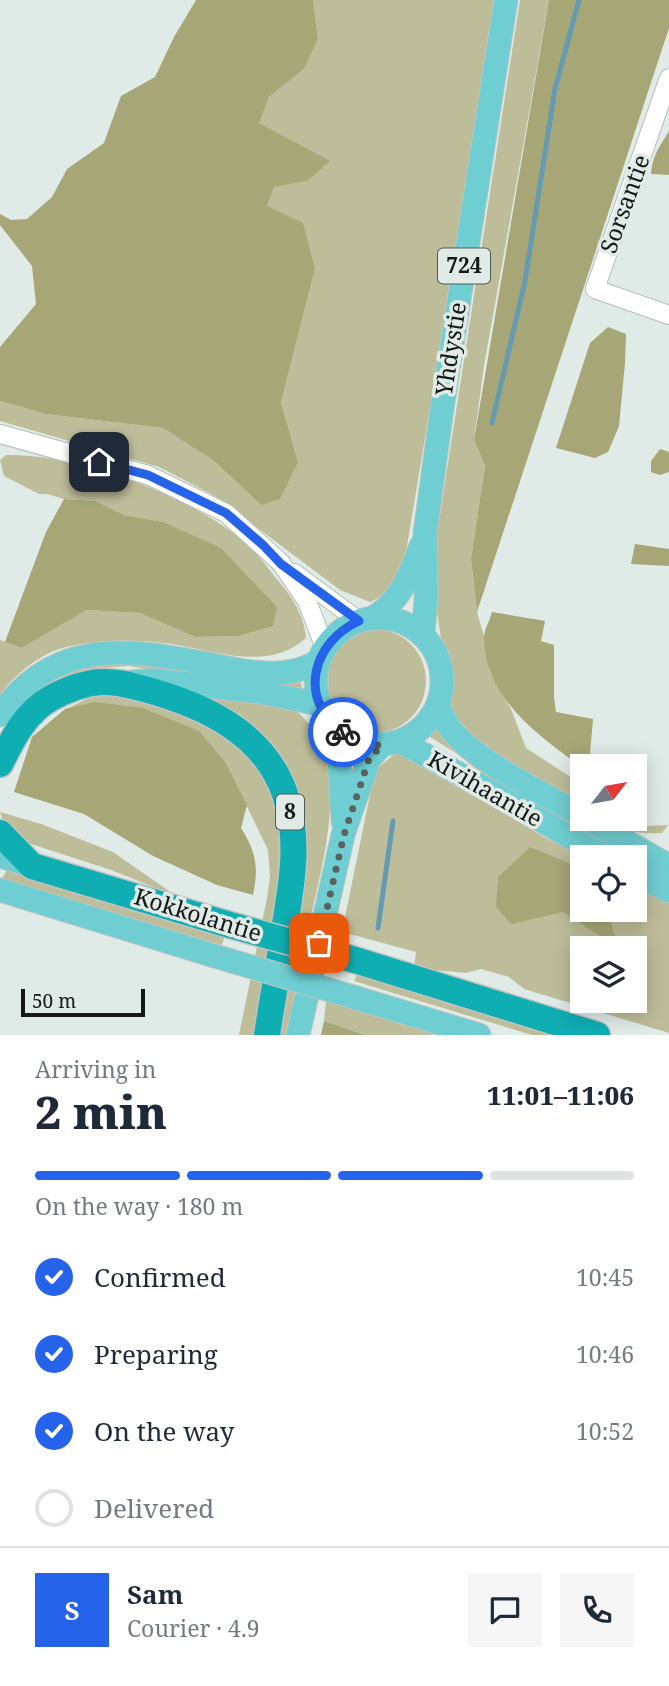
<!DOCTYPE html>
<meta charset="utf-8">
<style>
:root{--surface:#fff;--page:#f6f6f7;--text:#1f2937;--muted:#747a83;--line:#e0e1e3;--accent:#2563eb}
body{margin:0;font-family:"Noto Serif",serif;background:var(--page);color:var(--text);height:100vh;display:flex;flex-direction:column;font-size:26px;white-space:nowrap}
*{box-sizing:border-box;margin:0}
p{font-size:23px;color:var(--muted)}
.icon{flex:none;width:38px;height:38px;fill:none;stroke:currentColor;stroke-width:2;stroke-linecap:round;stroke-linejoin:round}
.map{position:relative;height:1035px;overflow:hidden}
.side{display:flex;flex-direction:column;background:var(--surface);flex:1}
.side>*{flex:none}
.needle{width:46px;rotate:59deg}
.controls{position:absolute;left:570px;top:754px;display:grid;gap:14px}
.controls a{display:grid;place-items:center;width:77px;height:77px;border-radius:0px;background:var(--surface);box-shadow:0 4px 18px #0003;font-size:35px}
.scale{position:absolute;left:21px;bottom:18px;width:124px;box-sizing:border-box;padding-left:7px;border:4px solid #141816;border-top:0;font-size:19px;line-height:24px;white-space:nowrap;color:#141816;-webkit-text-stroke:5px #e0eae6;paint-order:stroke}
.pin{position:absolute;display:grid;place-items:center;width:60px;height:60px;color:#fff;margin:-30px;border-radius:14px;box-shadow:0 4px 10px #0006}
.courier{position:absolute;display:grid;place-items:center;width:70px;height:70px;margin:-35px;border:5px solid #2563eb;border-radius:50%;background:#fff;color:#222;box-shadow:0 2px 9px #0007}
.summary em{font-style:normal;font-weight:800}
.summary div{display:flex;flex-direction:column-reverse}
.summary{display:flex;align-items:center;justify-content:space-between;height:119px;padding:0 35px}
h1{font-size:46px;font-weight:800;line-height:52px}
.bar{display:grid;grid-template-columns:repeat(4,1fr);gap:10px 7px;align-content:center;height:84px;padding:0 35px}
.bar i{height:9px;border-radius:5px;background:var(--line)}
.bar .selected{background:var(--accent)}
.bar p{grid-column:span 4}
.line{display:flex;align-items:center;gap:18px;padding:0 35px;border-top:2px solid var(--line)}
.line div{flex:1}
.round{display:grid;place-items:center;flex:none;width:74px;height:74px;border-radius:0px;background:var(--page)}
ol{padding:0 35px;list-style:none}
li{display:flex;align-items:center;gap:21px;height:77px}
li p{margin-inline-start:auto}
li .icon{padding:7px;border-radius:50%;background:var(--accent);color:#fff;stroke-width:4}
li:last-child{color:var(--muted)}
li i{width:38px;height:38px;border:4px solid var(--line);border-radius:50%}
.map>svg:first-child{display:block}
.green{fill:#bdbd9a;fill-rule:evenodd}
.forest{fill:#a7a676}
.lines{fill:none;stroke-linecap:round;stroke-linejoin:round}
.stream{stroke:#659ab1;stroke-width:5}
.minor-casing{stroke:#b4beb9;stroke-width:20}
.major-casing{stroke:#c2c3c2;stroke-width:25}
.highway-casing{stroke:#c2c3c2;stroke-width:29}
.minor{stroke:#fff;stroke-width:18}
.major{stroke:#6fced1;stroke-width:23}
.highway{stroke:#0faeb2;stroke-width:26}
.major-bridge-casing{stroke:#c2c3c2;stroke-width:25;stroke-linecap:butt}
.highway-bridge-casing{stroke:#c2c3c2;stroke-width:29;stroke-linecap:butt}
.major-bridge{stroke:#6fced1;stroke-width:23}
.highway-bridge{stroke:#0faeb2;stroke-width:26}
.done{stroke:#5b625f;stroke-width:7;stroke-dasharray:0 12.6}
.route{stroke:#2563eb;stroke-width:9}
.labels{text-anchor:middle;stroke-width:7;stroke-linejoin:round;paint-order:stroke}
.shield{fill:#e0eae6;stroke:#515754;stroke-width:2}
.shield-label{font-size:21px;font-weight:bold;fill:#141816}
.street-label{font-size:23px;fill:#141816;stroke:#e0eae6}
</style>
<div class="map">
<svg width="669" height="1035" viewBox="0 0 669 1035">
<rect width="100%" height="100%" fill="#e0eae6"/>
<g class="green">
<polygon points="313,0 498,0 404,564 386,594 370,602 340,590 215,496 159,467 0,421 0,401 45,414 163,428 214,461 261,505 298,462 281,402 315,269 267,206 273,187 307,181 294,142 258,123 269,97 304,69 318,40"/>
<polygon points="520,0 549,0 484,366 474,440 485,466 471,559 477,612 484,636 490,672 511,709 526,748 583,785 583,810 536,784 467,732 452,711 437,612 436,540"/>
<path d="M6 455C81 454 197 497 251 548 260 557 268 568 275 577 291 595 304 614 306 638 269 672 215 651 172 644 137 639 93 639 59 649 38 656 13 676 0 695V640L22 648 87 610 140 613 195 637 238 636 163 522 124 515 96 501 64 499 47 494H39L4 476 0 460Z"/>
<circle cx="374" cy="681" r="52"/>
<polygon points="126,658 300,678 302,688 209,679 129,666 100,668 72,676 23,706 53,674"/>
<polygon points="95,695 111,695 159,701 236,740 277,794 286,840 256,1035 239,1035 267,898 270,877 268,850 226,763 66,709"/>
<path d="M202 698C230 700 267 695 292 708 300 713 306 720 311 727 349 779 321 868 309 925 302 962 294 998 286 1035H275L299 806Z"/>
<polygon points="432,724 452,741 567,819 566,824 498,787 456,753 425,734"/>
<path d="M396 753C441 754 504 812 542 836 556 844 572 850 586 857L583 858V910H635V881L669 897V1033L524 989 509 977 481 969 466 973 414 968 416 952 342 932 375 770ZM583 948H635V1001H583Z"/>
<polygon points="0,812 41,824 113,852 176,896 111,870 28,843 11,834 5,827"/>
<path d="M598 819H631L647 826 668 825 662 833C638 834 619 831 598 819Z"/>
<polygon points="7,870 225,934 222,945 1,880"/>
<polygon points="358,973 570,1035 532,1035 354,981"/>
<polygon points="326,1001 437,1035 365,1035 324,1021"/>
</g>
<g class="forest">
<polygon points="196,0 313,0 318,40 304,69 269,97 259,123 330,161 307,181 274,187 267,206 303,223 315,269 281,402 298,462 280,499 261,505 214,461 163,428 45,414 0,401 0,347 36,304 32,266 0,225 0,214 11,220 27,219 52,197 67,169 104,143 121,96 155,77 174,37"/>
<polygon points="549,0 669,0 669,28 477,612 471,559 485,466 474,440"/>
<path d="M669 131V175L651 174C652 156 660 146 669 131Z"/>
<polygon points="608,327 626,334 625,363 619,426 608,452 595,458 556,448 590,343"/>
<polygon points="660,449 669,452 669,472 660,475 651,472 651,461"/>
<polygon points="64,499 96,501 124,515 163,522 221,548 277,607 273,626 238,636 195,637 140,613 87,610 22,648 5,642 46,532"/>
<polygon points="635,544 669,549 669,566 631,564"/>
<path d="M492 612 545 621 541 641 554 645V698L556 712 593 719 590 753 603 766 583 768C539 736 485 699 484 638 484 630 490 620 492 612Z"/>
<path d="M95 702 143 708 199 731 226 763 247 805 241 828C256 852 259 867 253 895L217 885 153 856 84 814 14 792 32 737 65 709Z"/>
<polygon points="530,847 583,869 583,910 610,910 608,914 616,938 608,941 563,912 511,924 496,907 498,877"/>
<polygon points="324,1021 365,1035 321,1035"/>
</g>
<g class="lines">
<g class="stream">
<polyline points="492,423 525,281 555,89 579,0"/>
<polyline points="378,928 393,821"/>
</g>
<defs>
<g id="minor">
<polyline points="669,78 595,289 669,315"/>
<polyline points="0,434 148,475 226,513 281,563 307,601 325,648"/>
<polyline points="294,573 359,621"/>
</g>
<g id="major">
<path d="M374 617C400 602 411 573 421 546"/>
<circle cx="379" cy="681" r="63"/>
<polyline points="423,634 426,599 425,533 442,409 506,0"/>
<polyline points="132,682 153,680 259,692 319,704"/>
<path d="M438 705C441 712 444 719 448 725 467 757 549 797 583 816"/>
<path d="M0 715C53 638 128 648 208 664 234 669 266 677 293 671 301 670 310 665 318 662"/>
<polyline points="333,726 339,759 343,821"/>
<path d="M401 742C470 779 538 819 607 858"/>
<polyline points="587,819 669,866"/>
<polyline points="0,856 32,866"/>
<polyline points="635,873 669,891"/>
<polyline points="0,890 218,957"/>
<polyline points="350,996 479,1035"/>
<polyline points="298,1035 343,835 369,759 382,745"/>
</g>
<g id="highway">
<path d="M0 764C13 738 25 713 51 698 66 690 84 683 101 682 118 681 132 686 148 690 205 706 264 733 285 794 301 841 291 888 283 936 278 969 272 1002 267 1035"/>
<polyline points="0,833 32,866 223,923"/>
<polyline points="355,960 597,1035"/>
</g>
</defs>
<use href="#minor" class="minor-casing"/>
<use href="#major" class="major-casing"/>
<use href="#highway" class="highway-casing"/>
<use href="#minor" class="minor"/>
<use href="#major" class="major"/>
<use href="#highway" class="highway"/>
<defs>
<polyline id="major-bridge" points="218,957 350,996"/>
<polyline id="highway-bridge" points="223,923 355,960"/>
</defs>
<use href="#major-bridge" class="major-bridge-casing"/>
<use href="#highway-bridge" class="highway-bridge-casing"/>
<use href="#major-bridge" class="major-bridge"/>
<use href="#highway-bridge" class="highway-bridge"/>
</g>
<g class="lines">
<path class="done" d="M319 943 344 835 369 759 382 745C367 745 355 741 343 732"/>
<path class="route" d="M99 462 148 475 226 513 263 545 281 564 359 621C312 642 297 700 343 732"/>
</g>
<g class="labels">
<g class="shield">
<rect x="438" y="248.5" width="52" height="35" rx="5"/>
<rect x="276" y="794.5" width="28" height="35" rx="5"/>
</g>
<g class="shield-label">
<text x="464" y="273">724</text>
<text x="290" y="819">8</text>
</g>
<g class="street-label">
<text transform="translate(625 204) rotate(-70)" y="8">Sorsantie</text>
<text transform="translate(451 349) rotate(-81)" y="8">Yhdystie</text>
<text transform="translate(485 789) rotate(30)" y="8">Kivihaantie</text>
<text transform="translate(198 915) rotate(17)" y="8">Kokkolantie</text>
</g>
</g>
</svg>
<div class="controls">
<a><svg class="needle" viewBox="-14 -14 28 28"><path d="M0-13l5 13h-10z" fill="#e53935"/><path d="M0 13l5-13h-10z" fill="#747a83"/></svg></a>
<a><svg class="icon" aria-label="locate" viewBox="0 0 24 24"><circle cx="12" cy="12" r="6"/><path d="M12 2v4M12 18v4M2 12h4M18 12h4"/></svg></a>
<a><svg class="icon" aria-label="layers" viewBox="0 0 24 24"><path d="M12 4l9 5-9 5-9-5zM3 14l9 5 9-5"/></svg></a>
</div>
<div class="scale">50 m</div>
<div class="pin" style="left:319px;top:943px;background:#ea580c"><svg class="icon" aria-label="bag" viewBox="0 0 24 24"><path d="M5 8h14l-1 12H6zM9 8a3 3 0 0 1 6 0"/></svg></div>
<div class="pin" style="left:99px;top:462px;background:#1f2937"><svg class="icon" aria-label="home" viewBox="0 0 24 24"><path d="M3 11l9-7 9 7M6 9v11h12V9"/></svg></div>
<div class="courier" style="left:343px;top:732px"><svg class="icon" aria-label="bike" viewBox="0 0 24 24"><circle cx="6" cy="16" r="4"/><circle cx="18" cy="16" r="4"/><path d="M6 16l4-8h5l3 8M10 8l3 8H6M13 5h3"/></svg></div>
</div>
<section class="side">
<div class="summary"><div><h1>2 min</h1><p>Arriving in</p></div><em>11:01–11:06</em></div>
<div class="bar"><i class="selected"></i><i class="selected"></i><i class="selected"></i><i></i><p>On the way · 180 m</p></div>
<ol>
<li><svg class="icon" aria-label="check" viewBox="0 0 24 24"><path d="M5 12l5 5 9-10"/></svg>Confirmed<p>10:45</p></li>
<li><svg class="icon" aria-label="check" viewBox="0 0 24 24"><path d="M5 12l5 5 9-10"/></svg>Preparing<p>10:46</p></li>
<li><svg class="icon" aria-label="check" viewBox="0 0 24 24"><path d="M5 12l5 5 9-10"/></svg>On the way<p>10:52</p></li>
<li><i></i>Delivered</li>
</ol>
<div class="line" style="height:126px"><b class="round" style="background:var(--accent);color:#fff">S</b><div><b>Sam</b><p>Courier · 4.9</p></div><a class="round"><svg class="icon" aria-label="chat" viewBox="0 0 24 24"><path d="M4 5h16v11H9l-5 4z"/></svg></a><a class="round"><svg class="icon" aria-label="phone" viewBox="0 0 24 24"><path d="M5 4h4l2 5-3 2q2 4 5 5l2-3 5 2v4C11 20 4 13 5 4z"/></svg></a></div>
</section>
